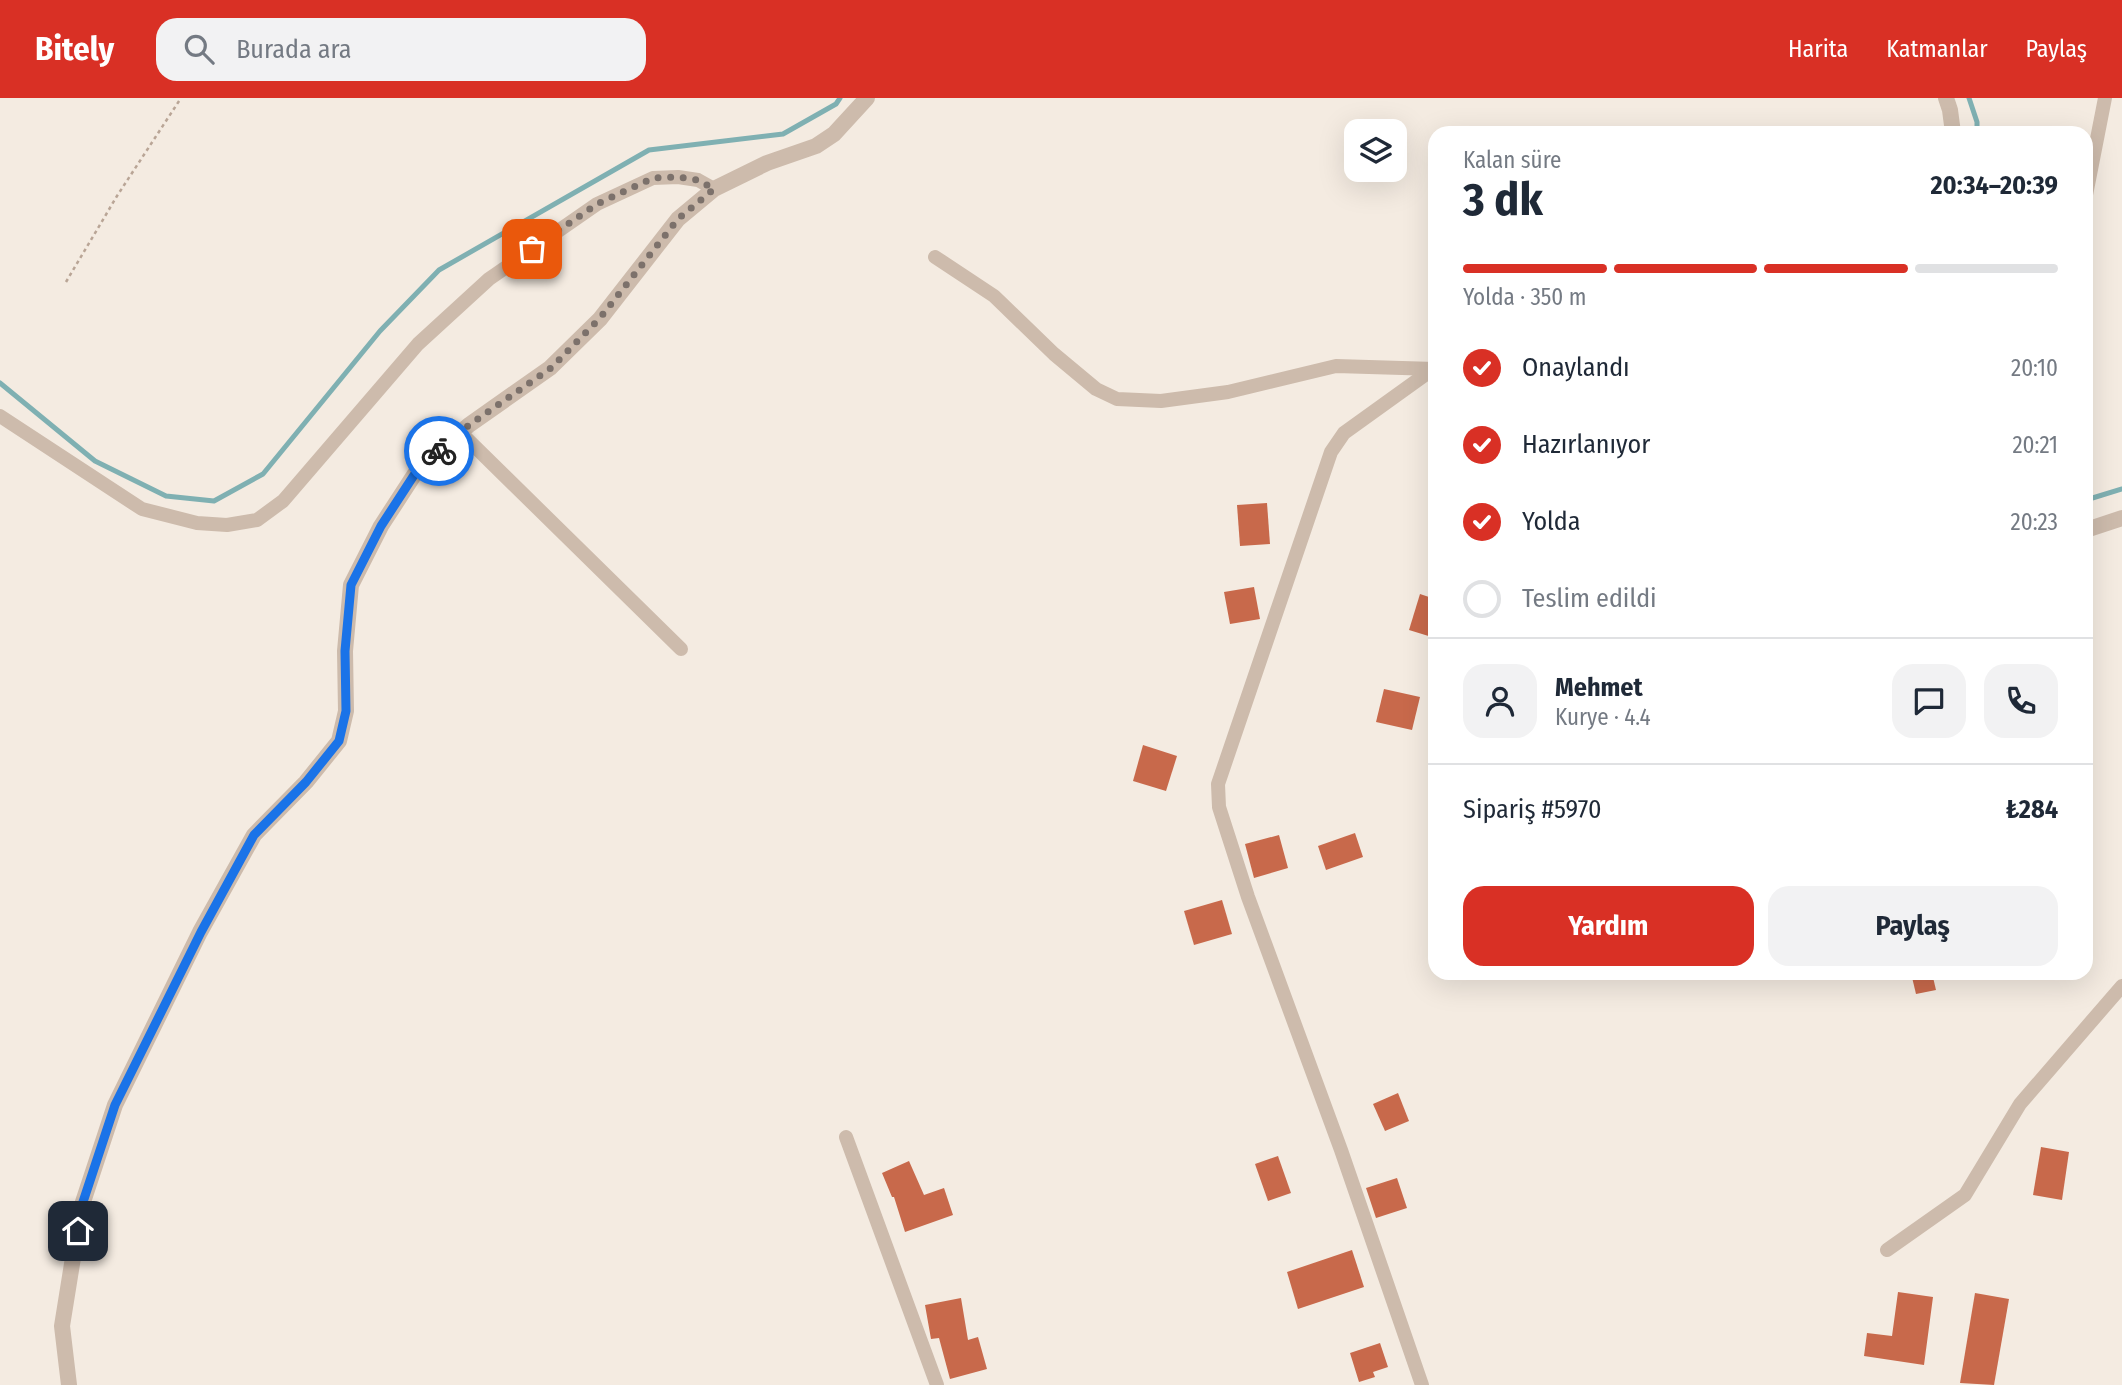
<!DOCTYPE html>
<html lang="tr">
<meta charset="utf-8">
<style>
:root{--surface:#fff;--page:#f2f2f3;--text:#1f2937;--muted:#747a83;--line:#e0e1e3;--accent:#d93025}
body{margin:0;font-family:"Fira Sans Condensed",sans-serif;background:var(--page);color:var(--text);height:100vh;display:flex;flex-direction:column;font-size:26px;white-space:nowrap}
*{box-sizing:border-box;margin:0}
p{font-size:23px;color:var(--muted)}
.icon{flex:none;width:38px;height:38px;fill:none;stroke:currentColor;stroke-width:2;stroke-linecap:round;stroke-linejoin:round}
.map{position:relative;flex:1;overflow:hidden}
.drawer{position:absolute;left:1428px;top:28px;width:665px;height:854px;display:flex;flex-direction:column;background:var(--surface);border-radius:21px;box-shadow:0 7px 28px #0002}
.drawer>*{flex:none}
.controls{position:absolute;left:1344px;top:21px;display:grid;gap:14px}
.controls a{display:grid;place-items:center;width:63px;height:63px;border-radius:14px;background:var(--surface);box-shadow:0 7px 28px #0002;font-size:35px}
.pin{position:absolute;display:grid;place-items:center;width:60px;height:60px;color:#fff;margin:-30px;border-radius:14px;box-shadow:0 4px 10px #0006}
.courier{position:absolute;display:grid;place-items:center;width:70px;height:70px;margin:-35px;border:5px solid #1a73e8;border-radius:50%;background:#fff;color:#222;box-shadow:0 2px 9px #0007}
.overview em{font-style:normal;font-weight:700}
.overview div{display:flex;flex-direction:column-reverse}
.overview{display:flex;align-items:center;justify-content:space-between;height:119px;padding:0 35px}
h1{font-size:46px;font-weight:700;line-height:52px}
.bar{display:grid;grid-template-columns:repeat(4,1fr);gap:10px 7px;align-content:center;height:84px;padding:0 35px}
.bar i{height:9px;border-radius:5px;background:var(--line)}
.bar .current{background:var(--accent)}
.bar p{grid-column:span 4}
.line{display:flex;align-items:center;gap:18px;padding:0 35px;border-top:2px solid var(--line)}
.line div{flex:1}
.round{display:grid;place-items:center;flex:none;width:74px;height:74px;border-radius:21px;background:var(--page)}
ol{padding:0 35px;list-style:none}
li{display:flex;align-items:center;gap:21px;height:77px}
li p{margin-inline-start:auto}
li .icon{padding:7px;border-radius:50%;background:var(--accent);color:#fff;stroke-width:4}
li:last-child{color:var(--muted)}
li i{width:38px;height:38px;border:4px solid var(--line);border-radius:50%}
.cta{display:flex;gap:14px;margin-top:auto;padding:14px 35px}
.cta a{flex:1;height:80px;border-radius:21px;background:var(--accent);color:#fff;font-size:28px;font-weight:700;line-height:80px;text-align:center}
.cta a+a{background:var(--page);color:var(--text)}
header{display:flex;align-items:center;gap:42px;box-sizing:border-box;height:98px;padding:0 35px;background:var(--accent);color:#fff}
header strong{font-size:33px}
nav{display:flex;gap:38px;margin-inline-start:auto;font-size:24px}
.search{width:490px;height:63px;background:var(--page);display:flex;align-items:center;gap:18px;box-sizing:border-box;padding:0 24px;border-radius:21px;color:var(--muted);font-size:26px}
.map>svg:first-child{display:block}
.lines{fill:none;stroke-linecap:round;stroke-linejoin:round}
.stream{stroke:#7fb0b2;stroke-width:5}
.building{fill:#c8694b}
.path{stroke:#b9a596;stroke-width:2.5;stroke-dasharray:3.5 3.5;stroke-linecap:butt}
.minor{stroke:#cdbbac;stroke-width:14}
.tertiary{stroke:#cdbbac;stroke-width:16}
.done{stroke:#7c716b;stroke-width:7;stroke-dasharray:0 12.6}
.route{stroke:#1a73e8;stroke-width:9}
</style>
<header>
<strong>Bitely</strong>
<div class="search"><svg class="icon" aria-label="search" viewBox="0 0 24 24"><circle cx="10" cy="10" r="6"/><path d="M15 15l6 6"/></svg>Burada ara</div>
<nav><a>Harita</a><a>Katmanlar</a><a>Paylaş</a></nav>
</header>
<div class="map">
<svg width="2122" height="1287" viewBox="0 0 2122 1287">
<rect width="100%" height="100%" fill="#f4ebe1"/>
<g class="lines">
<g class="stream">
<polyline points="1969,0 1977,24 1977,35"/>
<polyline points="0,285 95,363 166,398 214,403 263,376 380,233 439,172 649,52 783,36 836,6 840,0"/>
<polyline points="2086,402 2122,391"/>
</g>
</g>
<g class="building">
<polygon points="1267,405 1270,446 1240,448 1237,407"/>
<polygon points="1254,489 1260,521 1230,526 1224,494"/>
<polygon points="1420,496 1435,501 1435,540 1409,532"/>
<polygon points="1384,591 1420,599 1412,632 1376,624"/>
<polygon points="1143,647 1177,658 1166,693 1133,683"/>
<polygon points="1355,735 1363,759 1326,772 1318,748"/>
<polygon points="1279,737 1288,770 1254,780 1245,746"/>
<polygon points="1222,802 1232,836 1194,847 1184,813"/>
<polygon points="1911,875 1932,875 1936,892 1916,896"/>
<polygon points="1398,995 1409,1023 1385,1033 1373,1006"/>
<polygon points="2041,1049 2069,1054 2062,1102 2033,1097"/>
<polygon points="1278,1058 1291,1095 1268,1103 1255,1066"/>
<polygon points="909,1063 924,1097 944,1090 953,1117 905,1134 894,1099 892,1099 882,1075"/>
<polygon points="1397,1080 1407,1110 1376,1120 1366,1090"/>
<polygon points="1352,1152 1364,1189 1298,1211 1287,1174"/>
<polygon points="1898,1194 1933,1199 1924,1267 1864,1258 1867,1235 1892,1238"/>
<polygon points="1975,1195 2009,1201 1994,1287 1960,1285"/>
<polygon points="961,1200 968,1242 978,1239 987,1271 950,1281 939,1240 931,1241 925,1207"/>
<polygon points="1380,1245 1388,1269 1373,1274 1375,1279 1359,1284 1350,1255"/>
</g>
<g class="lines">
<polyline class="path" points="66,184 117,98 181,0"/>
<g class="minor">
<polyline points="2086,97 2105,0"/>
<polyline points="935,159 994,198 1054,256 1096,291 1117,301 1161,303 1228,294 1336,268 1435,271"/>
<polyline points="0,318 142,411 197,425 227,427 257,422 283,403 418,246 489,181 597,106 653,80 678,79 698,82 714,91"/>
<polyline points="461,335 681,551"/>
<polyline points="846,1039 937,1287"/>
<polyline points="1887,1152 1965,1097 2020,1006 2122,888"/>
<polyline points="1422,1287 1341,1052 1248,799 1219,709 1218,686 1331,354 1344,335 1433,271"/>
</g>
<g class="tertiary">
<polyline points="1946,0 1950,12 1953,35"/>
<polyline points="2086,432 2122,420"/>
<polyline points="69,1287 62,1228 81,1110 115,1007 200,834 254,737 306,684 339,643 346,613 345,553 351,487 381,428 418,371 469,327 550,270 600,221 678,121 714,91 767,65 816,48 834,36 867,0"/>
</g>
</g>
<g class="lines">
<polyline class="done" points="439,353 469,327 551,270 600,220 678,121 714,91 698,82 678,79 653,80 597,106 532,151"/>
<polyline class="route" points="78,1133 81,1110 115,1007 201,834 254,737 306,684 339,643 346,613 345,553 351,487 381,428 418,371 439,353"/>
</g>
</svg>
<div class="controls">
<a><svg class="icon" aria-label="layers" viewBox="0 0 24 24"><path d="M12 4l9 5-9 5-9-5zM3 14l9 5 9-5"/></svg></a>
</div>
<div class="pin" style="left:532px;top:151px;background:#ea580c"><svg class="icon" aria-label="bag" viewBox="0 0 24 24"><path d="M5 8h14l-1 12H6zM9 8a3 3 0 0 1 6 0"/></svg></div>
<div class="pin" style="left:78px;top:1133px;background:#1f2937"><svg class="icon" aria-label="home" viewBox="0 0 24 24"><path d="M3 11l9-7 9 7M6 9v11h12V9"/></svg></div>
<div class="courier" style="left:439px;top:353px"><svg class="icon" aria-label="bike" viewBox="0 0 24 24"><circle cx="6" cy="16" r="4"/><circle cx="18" cy="16" r="4"/><path d="M6 16l4-8h5l3 8M10 8l3 8H6M13 5h3"/></svg></div>
<section class="drawer">
<div class="overview"><div><h1>3 dk</h1><p>Kalan süre</p></div><em>20:34–20:39</em></div>
<div class="bar"><i class="current"></i><i class="current"></i><i class="current"></i><i></i><p>Yolda · 350 m</p></div>
<ol>
<li><svg class="icon" aria-label="check" viewBox="0 0 24 24"><path d="M5 12l5 5 9-10"/></svg>Onaylandı<p>20:10</p></li>
<li><svg class="icon" aria-label="check" viewBox="0 0 24 24"><path d="M5 12l5 5 9-10"/></svg>Hazırlanıyor<p>20:21</p></li>
<li><svg class="icon" aria-label="check" viewBox="0 0 24 24"><path d="M5 12l5 5 9-10"/></svg>Yolda<p>20:23</p></li>
<li><i></i>Teslim edildi</li>
</ol>
<div class="line" style="height:126px"><a class="round"><svg class="icon" aria-label="person" viewBox="0 0 24 24"><circle cx="12" cy="8" r="4"/><path d="M4 21q1-7 8-7t8 7"/></svg></a><div><b>Mehmet</b><p>Kurye · 4.4</p></div><a class="round"><svg class="icon" aria-label="chat" viewBox="0 0 24 24"><path d="M4 5h16v11H9l-5 4z"/></svg></a><a class="round"><svg class="icon" aria-label="phone" viewBox="0 0 24 24"><path d="M5 4h4l2 5-3 2q2 4 5 5l2-3 5 2v4C11 20 4 13 5 4z"/></svg></a></div>
<div class="line" style="height:91px"><div>Sipariş #5970</div><b>₺284</b></div>
<div class="cta"><a>Yardım</a><a>Paylaş</a></div>
</section>
</div>
